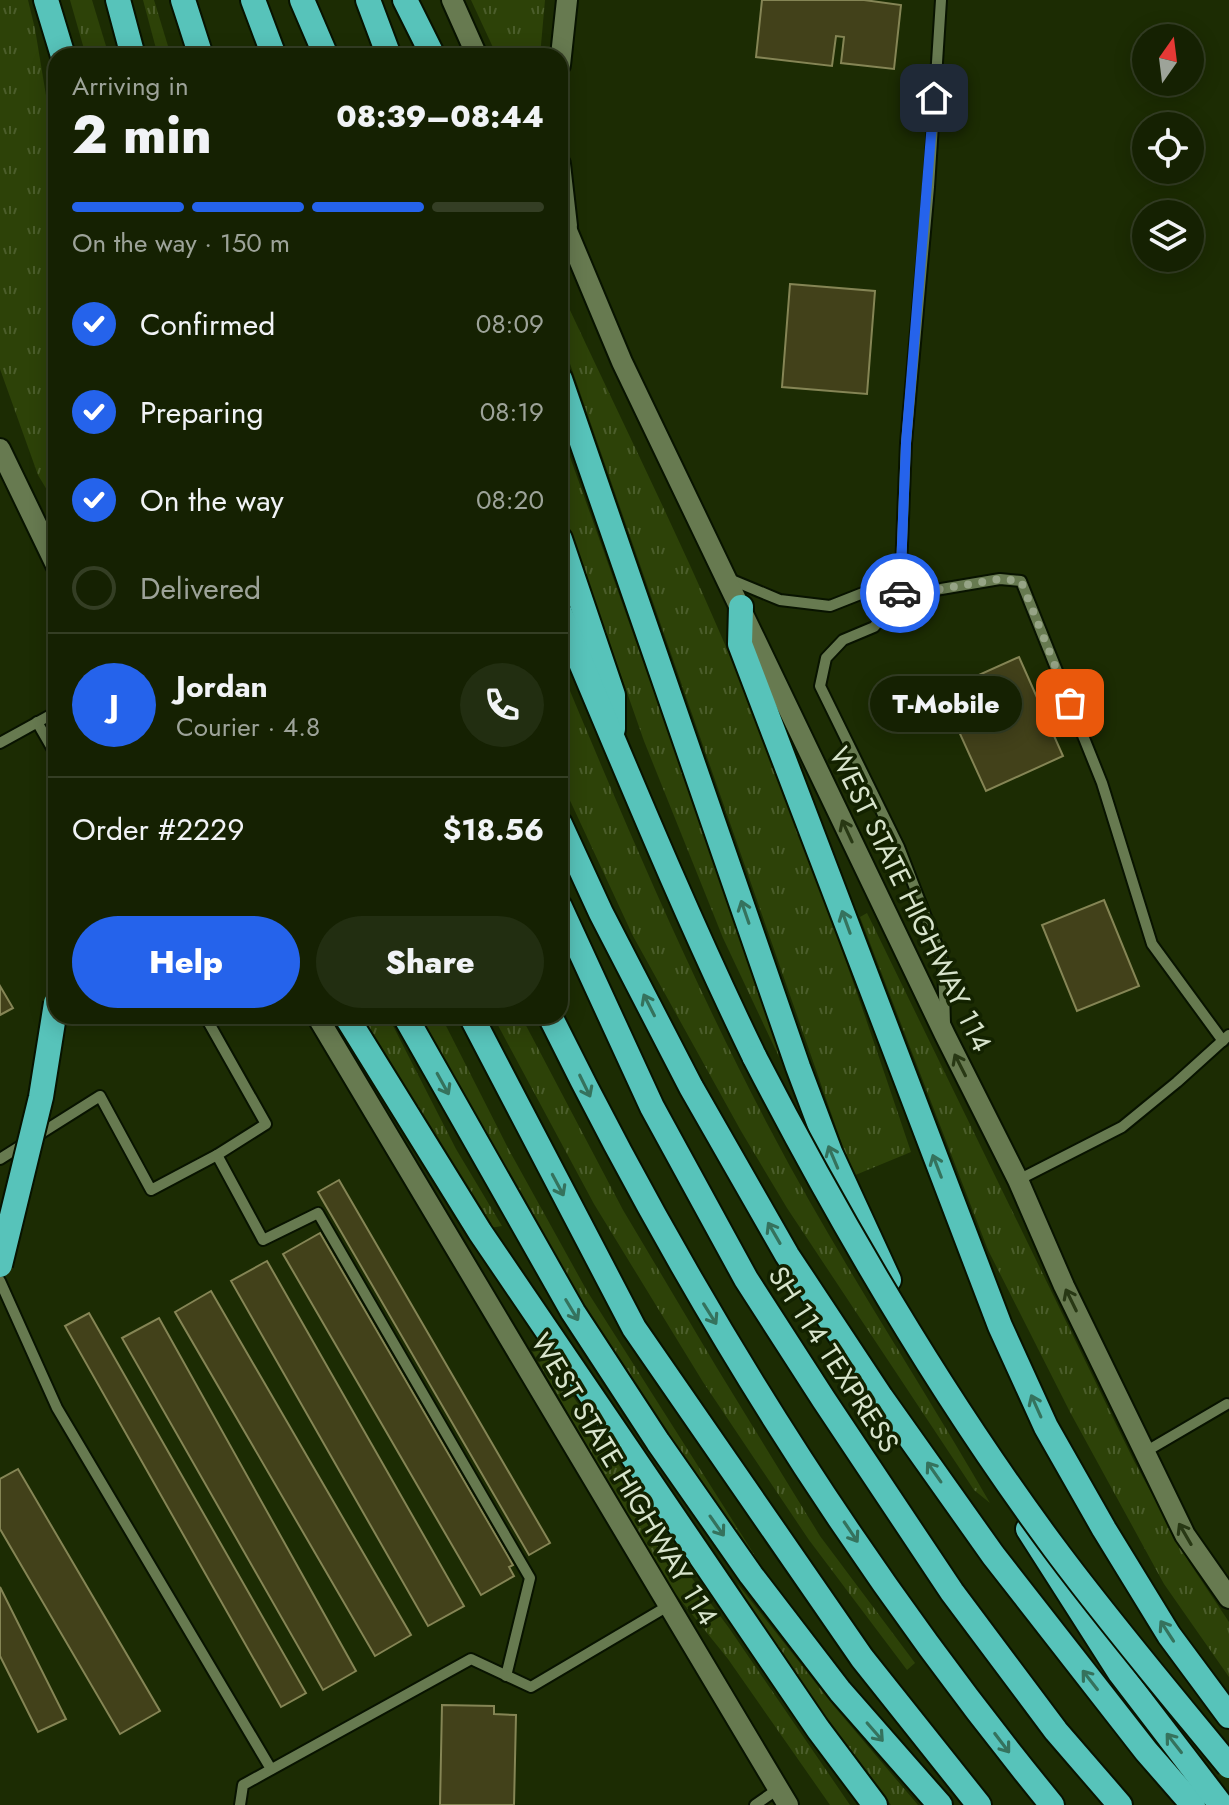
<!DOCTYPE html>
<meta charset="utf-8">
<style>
:root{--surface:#152102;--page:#222e11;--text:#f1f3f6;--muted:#9da399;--line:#343e24;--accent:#2563eb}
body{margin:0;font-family:Jost,sans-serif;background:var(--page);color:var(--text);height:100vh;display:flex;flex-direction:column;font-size:30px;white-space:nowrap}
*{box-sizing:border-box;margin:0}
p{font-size:26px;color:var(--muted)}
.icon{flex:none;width:44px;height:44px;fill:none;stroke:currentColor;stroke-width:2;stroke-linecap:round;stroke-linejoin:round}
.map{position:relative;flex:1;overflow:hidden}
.drawer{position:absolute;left:48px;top:48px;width:520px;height:976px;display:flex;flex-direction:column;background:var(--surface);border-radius:24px;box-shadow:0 4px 20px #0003,0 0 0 2px var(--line)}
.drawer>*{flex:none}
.needle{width:52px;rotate:14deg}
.controls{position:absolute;left:1132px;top:24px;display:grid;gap:16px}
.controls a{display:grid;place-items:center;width:72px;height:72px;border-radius:50%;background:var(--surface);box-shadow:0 4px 20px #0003,0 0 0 2px var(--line);font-size:40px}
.pin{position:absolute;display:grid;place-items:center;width:68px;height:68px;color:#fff;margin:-34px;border-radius:16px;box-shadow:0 4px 12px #0006}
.courier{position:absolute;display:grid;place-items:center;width:80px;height:80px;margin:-40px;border:6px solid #2563eb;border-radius:50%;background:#fff;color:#222;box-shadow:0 2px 10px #0007}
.bubble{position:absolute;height:56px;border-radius:28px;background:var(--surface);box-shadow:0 4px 20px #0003,0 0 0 2px var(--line);font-size:26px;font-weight:800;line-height:56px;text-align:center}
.summary em{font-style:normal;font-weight:800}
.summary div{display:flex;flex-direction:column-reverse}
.summary{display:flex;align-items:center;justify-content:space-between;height:136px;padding:0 24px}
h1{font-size:52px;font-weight:800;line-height:60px}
.bar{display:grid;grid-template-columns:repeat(4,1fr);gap:12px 8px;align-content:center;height:96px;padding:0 24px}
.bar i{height:10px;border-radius:6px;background:var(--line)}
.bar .active{background:var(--accent)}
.bar p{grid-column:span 4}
.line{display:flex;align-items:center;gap:20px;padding:0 24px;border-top:2px solid var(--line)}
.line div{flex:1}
.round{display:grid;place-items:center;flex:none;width:84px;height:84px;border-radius:42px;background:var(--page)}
ol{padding:0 24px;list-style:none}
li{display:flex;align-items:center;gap:24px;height:88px}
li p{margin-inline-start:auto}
li .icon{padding:8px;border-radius:50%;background:var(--accent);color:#fff;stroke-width:4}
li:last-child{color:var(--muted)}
li i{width:44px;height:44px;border:4px solid var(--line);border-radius:50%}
.primary-button{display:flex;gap:16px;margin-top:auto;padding:16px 24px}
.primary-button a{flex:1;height:92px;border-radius:48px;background:var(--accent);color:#fff;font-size:32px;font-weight:800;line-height:92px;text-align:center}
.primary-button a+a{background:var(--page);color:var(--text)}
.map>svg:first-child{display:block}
.grass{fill:url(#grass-tufts)}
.building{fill:#42411a;stroke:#858555;stroke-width:2}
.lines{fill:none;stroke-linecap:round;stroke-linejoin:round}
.service-casing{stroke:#081300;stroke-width:14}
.secondary-casing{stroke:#081300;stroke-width:24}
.motorway-casing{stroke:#081300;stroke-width:28}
.service{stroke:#677a50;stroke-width:10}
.secondary{stroke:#677a50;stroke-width:20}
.motorway{stroke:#57c3ba;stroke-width:24}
.motorway-bridge-casing{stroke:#081300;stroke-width:28;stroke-linecap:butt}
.motorway-bridge{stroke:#57c3ba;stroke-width:24}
.oneway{stroke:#283814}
.oneway2{stroke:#35725d}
.done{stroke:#96a486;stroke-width:8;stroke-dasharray:0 14.4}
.route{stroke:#2563eb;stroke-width:10}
.labels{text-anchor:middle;stroke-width:7;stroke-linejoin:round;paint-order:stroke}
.street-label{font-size:28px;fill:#d8e4cc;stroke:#132200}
</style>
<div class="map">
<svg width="1229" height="1805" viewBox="0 0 1229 1805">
<defs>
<pattern id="grass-tufts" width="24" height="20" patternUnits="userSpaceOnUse" patternTransform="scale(2)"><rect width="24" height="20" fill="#2d4208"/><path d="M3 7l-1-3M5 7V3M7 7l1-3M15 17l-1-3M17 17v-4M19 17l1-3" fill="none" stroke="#4b5d2b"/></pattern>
</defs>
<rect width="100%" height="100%" fill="#1c2c03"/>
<g class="grass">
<polygon points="0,0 28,0 35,29 56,156 56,505 38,475 0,369"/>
<polygon points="70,0 92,0 109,56 86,56"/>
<polygon points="143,0 154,0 171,56 158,56"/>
<polygon points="471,0 545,0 540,56 497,56"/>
<path d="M560 289C627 433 700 577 758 725 814 865 863 1009 911 1152L853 1176 560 335Z"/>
<polygon points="560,429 771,1020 779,1057 723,938 644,741 560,501"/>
<path d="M560 667C625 823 691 979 770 1129 837 1257 918 1378 990 1503L974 1490 787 1208 741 1131 633 936 560 779Z"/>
<polygon points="867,913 1134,1461 1189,1562 1229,1622 1229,1677 1164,1584 1070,1412 988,1250 860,917"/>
<polygon points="355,1016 388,1016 456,1149 502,1226 490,1228"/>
<path d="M420 1016H441L509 1150 587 1291 759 1562C721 1509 681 1458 645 1404 562 1279 491 1147 420 1016Z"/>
<polygon points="493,1016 521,1016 623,1210 717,1368 820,1536 915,1663 907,1670 809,1540 703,1382 594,1204"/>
<polygon points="540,1347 631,1483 674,1554 729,1628 850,1805 830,1805 728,1659 666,1582 532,1351"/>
<polygon points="737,1583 833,1705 918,1805 891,1805 820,1709 747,1602"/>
</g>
<g class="building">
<polygon points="762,0 864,0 901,5 894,69 841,63 844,37 836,36 832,66 756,57"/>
<polygon points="790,284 875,291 867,394 782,387"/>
<polygon points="1019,657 1063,756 986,791 941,692"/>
<polygon points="1104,900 1139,986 1077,1011 1042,925"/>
<polygon points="0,986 13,1008 0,1015"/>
<polygon points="339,1180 550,1543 529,1555 318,1192"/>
<polygon points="320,1233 513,1565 509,1567 514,1576 481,1595 283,1254"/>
<polygon points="267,1261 464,1606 428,1626 231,1281"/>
<polygon points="211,1291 411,1635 375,1656 175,1312"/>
<polygon points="89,1313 306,1693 281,1707 65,1326"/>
<polygon points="159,1318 356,1671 323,1690 122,1338"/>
<polygon points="18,1469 160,1711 120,1734 0,1529 0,1479"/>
<polygon points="0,1587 66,1719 38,1732 0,1656"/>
<polygon points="442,1705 494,1706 494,1714 516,1715 514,1805 440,1805"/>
</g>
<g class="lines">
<defs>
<g id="service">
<polyline points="941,0 929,187 906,443 900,596 874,627 843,640 826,658 820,686 899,847 943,961 945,1024"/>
<polyline points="727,578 780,600 830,606 863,593 900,596 1000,579 1021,581 1102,783 1152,944 1223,1041"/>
<polyline points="37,722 56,755"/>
<polyline points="0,743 56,712"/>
<polyline points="205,1016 266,1124 217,1155 263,1240 318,1213 530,1578 506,1676"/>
<polyline points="0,1159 100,1096 151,1190 217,1155"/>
<polyline points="1018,1180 1122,1127 1177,1082 1229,1035"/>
<polyline points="0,1281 57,1408 271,1769"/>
<polyline points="1145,1452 1227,1404"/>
<polyline points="240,1805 243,1785 471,1659 531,1687 668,1606"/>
<polyline points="755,1805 778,1789"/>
</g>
<g id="secondary">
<polyline points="452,0 477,56"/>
<polyline points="560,65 567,0"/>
<polyline points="560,164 567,226"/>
<polyline points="560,214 622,362 945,1035 1018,1180 1064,1286 1185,1535 1229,1598"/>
<polyline points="0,449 56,565"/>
<polyline points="317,1016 788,1805"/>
</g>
<g id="motorway">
<polyline points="46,0 63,56"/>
<polyline points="118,0 133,56"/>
<polyline points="183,0 201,56"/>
<polyline points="253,0 274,56"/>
<polyline points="302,0 326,56"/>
<polyline points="368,0 389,56"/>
<polyline points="405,0 433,56"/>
<polyline points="560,379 798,1067 830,1152 889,1280"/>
<polyline points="560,539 613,695 613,729"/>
<polyline points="741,607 740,644 1000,1326 1046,1427 1104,1529 1169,1635 1229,1716"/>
<path d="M560 613C623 762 684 912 755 1058"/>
<polyline points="560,824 601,913 691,1087 787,1255 881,1397 993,1555 1146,1751 1193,1805"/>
<polyline points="560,907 652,1107 746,1279 824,1400 952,1592 1056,1731 1120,1805"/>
<polyline points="346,1016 480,1232 818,1729 875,1805"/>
<polyline points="405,1016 573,1312 658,1442 751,1575 840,1691 940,1805"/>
<polyline points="471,1016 634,1328 862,1658 979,1805"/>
<path d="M550 1016C688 1296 854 1563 1052 1805"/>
<polyline points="1028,1529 1120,1673 1221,1805"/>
</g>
</defs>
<use href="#service" class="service-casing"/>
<use href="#secondary" class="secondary-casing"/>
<use href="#motorway" class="motorway-casing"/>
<use href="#service" class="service"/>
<use href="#secondary" class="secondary"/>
<use href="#motorway" class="motorway"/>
<defs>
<g id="motorway-bridge">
<path d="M755 1058C843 1228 940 1394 1055 1549 1110 1623 1170 1694 1229 1766"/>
<polyline points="0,1265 41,1097 56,1003"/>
</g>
</defs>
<use href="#motorway-bridge" class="motorway-bridge-casing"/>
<use href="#motorway-bridge" class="motorway-bridge"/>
</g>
<defs><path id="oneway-shaft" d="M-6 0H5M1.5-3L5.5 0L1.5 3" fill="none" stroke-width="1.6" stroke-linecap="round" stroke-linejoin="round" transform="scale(2)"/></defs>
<g class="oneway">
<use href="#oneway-shaft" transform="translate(847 831) rotate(-115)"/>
<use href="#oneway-shaft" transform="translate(960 1065) rotate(-117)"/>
<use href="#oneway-shaft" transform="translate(1071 1300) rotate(-116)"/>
<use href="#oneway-shaft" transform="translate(1185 1534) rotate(-120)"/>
</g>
<g class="oneway2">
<use href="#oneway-shaft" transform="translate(745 912) rotate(-109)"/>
<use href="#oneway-shaft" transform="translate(846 922) rotate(-110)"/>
<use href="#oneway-shaft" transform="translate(649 1005) rotate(-117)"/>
<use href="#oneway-shaft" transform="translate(443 1084) rotate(61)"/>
<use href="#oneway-shaft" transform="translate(585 1086) rotate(64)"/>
<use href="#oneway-shaft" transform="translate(833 1157) rotate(-113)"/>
<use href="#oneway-shaft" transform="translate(937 1166) rotate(-111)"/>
<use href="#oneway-shaft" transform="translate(558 1185) rotate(62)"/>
<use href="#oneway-shaft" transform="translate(774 1233) rotate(-120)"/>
<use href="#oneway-shaft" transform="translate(572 1310) rotate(59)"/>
<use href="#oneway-shaft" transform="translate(710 1314) rotate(58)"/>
<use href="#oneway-shaft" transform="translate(1036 1406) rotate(-114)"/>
<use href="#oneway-shaft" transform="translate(934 1472) rotate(-125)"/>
<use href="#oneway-shaft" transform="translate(717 1526) rotate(55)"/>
<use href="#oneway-shaft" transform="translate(851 1532) rotate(56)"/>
<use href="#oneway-shaft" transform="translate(1167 1631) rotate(-123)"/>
<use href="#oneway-shaft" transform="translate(1090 1680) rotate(-128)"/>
<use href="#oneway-shaft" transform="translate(875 1732) rotate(49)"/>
<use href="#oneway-shaft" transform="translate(1002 1743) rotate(53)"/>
<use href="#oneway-shaft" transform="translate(1174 1743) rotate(-128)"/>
</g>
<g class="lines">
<polyline class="done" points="900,593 900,596 1000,579 1021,581 1070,703"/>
<polyline class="route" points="900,593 906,443 934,98"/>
</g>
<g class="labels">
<g class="street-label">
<text transform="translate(911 899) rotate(64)" y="10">WEST STATE HIGHWAY 114</text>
<text transform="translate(834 1359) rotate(57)" y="10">SH 114 TEXPRESS</text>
<text transform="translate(625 1479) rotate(59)" y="10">WEST STATE HIGHWAY 114</text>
</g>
</g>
</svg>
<div class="controls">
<a><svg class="needle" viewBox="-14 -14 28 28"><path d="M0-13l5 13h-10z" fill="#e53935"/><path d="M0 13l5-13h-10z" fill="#9da399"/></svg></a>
<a><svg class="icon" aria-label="locate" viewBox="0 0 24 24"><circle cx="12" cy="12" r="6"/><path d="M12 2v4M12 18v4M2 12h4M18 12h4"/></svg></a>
<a><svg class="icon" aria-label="layers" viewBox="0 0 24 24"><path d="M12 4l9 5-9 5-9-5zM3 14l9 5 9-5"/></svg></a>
</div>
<div class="pin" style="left:1070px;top:703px;background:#ea580c"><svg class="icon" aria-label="bag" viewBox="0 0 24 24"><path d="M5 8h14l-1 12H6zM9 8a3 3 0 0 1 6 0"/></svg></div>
<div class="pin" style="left:934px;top:98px;background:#1f2937"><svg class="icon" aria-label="home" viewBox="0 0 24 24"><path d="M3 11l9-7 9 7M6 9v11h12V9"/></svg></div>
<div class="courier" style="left:900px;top:593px"><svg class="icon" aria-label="car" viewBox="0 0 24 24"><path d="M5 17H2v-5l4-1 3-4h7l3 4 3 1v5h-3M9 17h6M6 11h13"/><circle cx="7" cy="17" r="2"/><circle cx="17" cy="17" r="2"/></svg></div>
<div class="bubble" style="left:870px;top:676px;width:152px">T-Mobile</div>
<section class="drawer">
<div class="summary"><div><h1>2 min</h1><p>Arriving in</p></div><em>08:39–08:44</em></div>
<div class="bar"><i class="active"></i><i class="active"></i><i class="active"></i><i></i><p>On the way · 150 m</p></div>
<ol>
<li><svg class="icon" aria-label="check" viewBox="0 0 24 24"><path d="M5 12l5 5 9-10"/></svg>Confirmed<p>08:09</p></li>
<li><svg class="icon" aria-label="check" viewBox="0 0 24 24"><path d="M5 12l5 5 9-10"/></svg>Preparing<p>08:19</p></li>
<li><svg class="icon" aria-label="check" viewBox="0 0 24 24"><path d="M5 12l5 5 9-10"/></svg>On the way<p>08:20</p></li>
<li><i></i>Delivered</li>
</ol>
<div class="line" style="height:144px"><b class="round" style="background:var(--accent);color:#fff">J</b><div><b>Jordan</b><p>Courier · 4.8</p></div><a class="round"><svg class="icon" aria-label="phone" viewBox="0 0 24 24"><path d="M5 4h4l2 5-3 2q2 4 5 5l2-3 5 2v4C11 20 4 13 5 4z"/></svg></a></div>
<div class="line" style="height:104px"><div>Order #2229</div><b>$18.56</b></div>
<div class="primary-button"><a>Help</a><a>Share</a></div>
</section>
</div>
